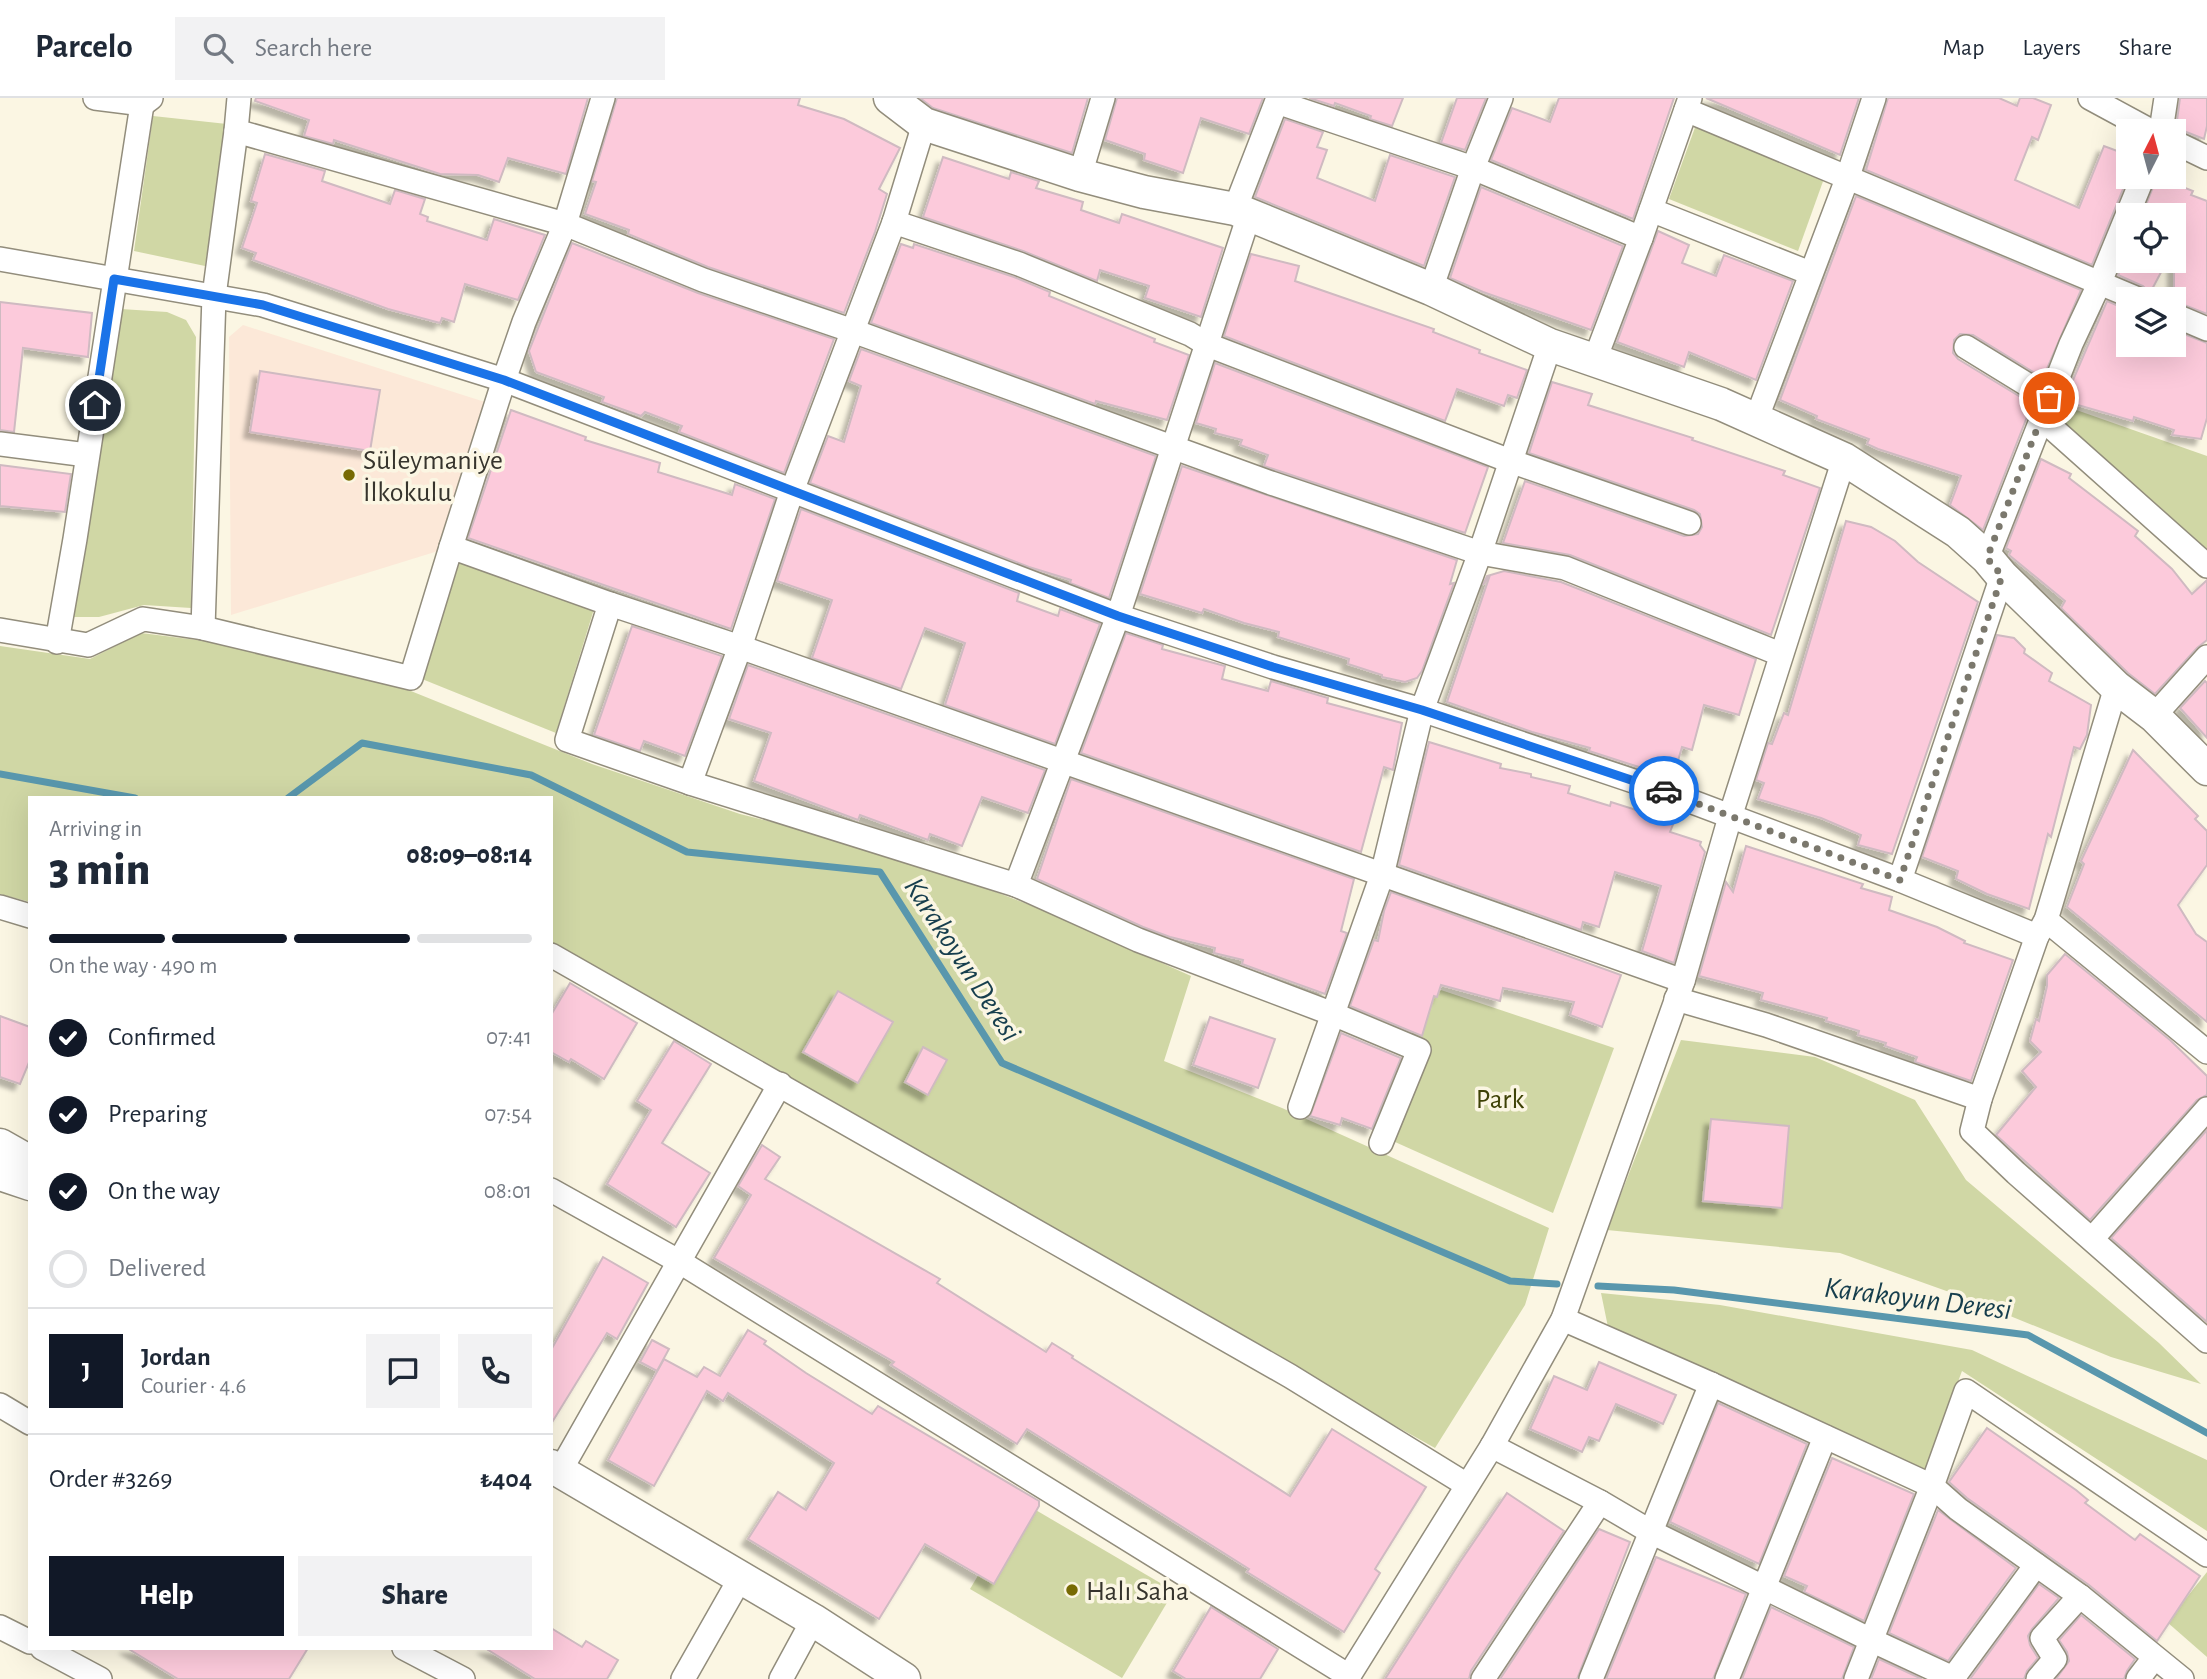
<!DOCTYPE html>
<meta charset="utf-8">
<style>
:root{--surface:#fff;--page:#f2f2f3;--text:#1f2937;--muted:#747a83;--line:#e0e1e3;--accent:#111827}
body{margin:0;font-family:"Alegreya Sans",sans-serif;background:var(--page);color:var(--text);height:100vh;display:flex;flex-direction:column;font-size:26px;white-space:nowrap}
*{box-sizing:border-box;margin:0}
p{font-size:23px;color:var(--muted)}
.icon{flex:none;width:38px;height:38px;fill:none;stroke:currentColor;stroke-width:2;stroke-linecap:round;stroke-linejoin:round}
.map{position:relative;flex:1;overflow:hidden}
.panel{position:absolute;left:28px;top:698px;width:525px;height:854px;display:flex;flex-direction:column;background:var(--surface);border-radius:0px;box-shadow:0 7px 28px #0002}
.panel>*{flex:none}
.needle{width:46px;rotate:6deg}
.tools{position:absolute;left:2116px;top:21px;display:grid;gap:14px}
.tools a{display:grid;place-items:center;width:70px;height:70px;border-radius:0px;background:var(--surface);box-shadow:0 7px 28px #0002;font-size:35px}
.pin{position:absolute;display:grid;place-items:center;width:60px;height:60px;color:#fff;margin:-30px;border:4px solid #fff;border-radius:50%;box-shadow:0 2px 7px #0007}
.courier{position:absolute;display:grid;place-items:center;width:70px;height:70px;margin:-35px;border:5px solid #1a73e8;border-radius:50%;background:#fff;color:#222;box-shadow:0 2px 9px #0007}
.head em{font-style:normal;font-weight:800}
.head div{display:flex;flex-direction:column-reverse}
.head{display:flex;align-items:center;justify-content:space-between;height:119px;padding:0 21px}
h1{font-size:46px;font-weight:800;line-height:52px}
.bar{display:grid;grid-template-columns:repeat(4,1fr);gap:10px 7px;align-content:center;height:84px;padding:0 21px}
.bar i{height:9px;border-radius:5px;background:var(--line)}
.bar .selected{background:var(--accent)}
.bar p{grid-column:span 4}
.line{display:flex;align-items:center;gap:18px;padding:0 21px;border-top:2px solid var(--line)}
.line div{flex:1}
.round{display:grid;place-items:center;flex:none;width:74px;height:74px;border-radius:0px;background:var(--page)}
ol{padding:0 21px;list-style:none}
li{display:flex;align-items:center;gap:21px;height:77px}
li p{margin-inline-start:auto}
li .icon{padding:7px;border-radius:50%;background:var(--accent);color:#fff;stroke-width:4}
li:last-child{color:var(--muted)}
li i{width:38px;height:38px;border:4px solid var(--line);border-radius:50%}
.primary-button{display:flex;gap:14px;margin-top:auto;padding:14px 21px}
.primary-button a{flex:1;height:80px;border-radius:0px;background:var(--accent);color:#fff;font-size:28px;font-weight:800;line-height:80px;text-align:center}
.primary-button a+a{background:var(--page);color:var(--text)}
header{display:flex;align-items:center;gap:42px;box-sizing:border-box;height:98px;padding:0 35px;background:var(--surface);border-bottom:2px solid var(--line)}
header strong{font-size:33px}
nav{display:flex;gap:38px;margin-inline-start:auto;font-size:24px}
.search{width:490px;height:63px;background:var(--page);display:flex;align-items:center;gap:18px;box-sizing:border-box;padding:0 24px;border-radius:0px;color:var(--muted);font-size:26px}
.map>svg:first-child{display:block}
.education{fill:#fce8d8}
.green{fill:#d0d7a5}
.lines{fill:none;stroke-linecap:round;stroke-linejoin:round}
.stream{stroke:#5997ad;stroke-width:7}
.building{fill:#fccadb;stroke:#cfbac1;stroke-width:2;filter:url(#shadow)}
.street-casing{stroke:#928d7c;stroke-width:26}
.secondary-casing{stroke:#928d7c;stroke-width:35}
.street{stroke:#fff;stroke-width:23}
.secondary{stroke:#fff;stroke-width:32}
.done{stroke:#7b786d;stroke-width:7;stroke-dasharray:0 12.6}
.route{stroke:#1a73e8;stroke-width:9}
.poi-dot{fill:#776a03;stroke:#fbf6e3;stroke-width:2.5}
.labels{text-anchor:middle;stroke-width:7;stroke-linejoin:round;paint-order:stroke}
.poi-label{font-size:28px;fill:#36342d;stroke:#fbf6e3;text-anchor:start}
.park-label{font-size:28px;fill:#3e4206;stroke:#fbf6e3}
.water-label{font-size:30px;font-style:italic;fill:#163e4d;stroke:#fbf6e3}
</style>
<header>
<strong>Parcelo</strong>
<div class="search"><svg class="icon" aria-label="search" viewBox="0 0 24 24"><circle cx="10" cy="10" r="6"/><path d="M15 15l6 6"/></svg>Search here</div>
<nav><a>Map</a><a>Layers</a><a>Share</a></nav>
</header>
<div class="map">
<svg width="2207" height="1581" viewBox="0 0 2207 1581">
<defs>
<filter id="shadow"><feDropShadow dx="-6" dy="6" stdDeviation="2" flood-color="#0004"/></filter>
</defs>
<rect width="100%" height="100%" fill="#fbf6e3"/>
<polygon class="education" points="243,227 485,304 451,449 231,517 229,239"/>
<g class="green">
<polygon points="153,18 227,26 205,168 134,153"/>
<polygon points="1697,24 1826,75 1798,153 1669,101"/>
<polygon points="121,211 167,214 186,222 196,239 191,510 144,507 99,519 73,519"/>
<polygon points="2065,308 2207,358 2207,451 2059,320"/>
<polygon points="461,460 594,511 556,635 422,581"/>
<polygon points="141,535 237,547 396,587 592,666 740,716 837,740 946,775 1048,814 1191,878 1164,963 1282,1010 1549,1130 1525,1207 1435,1350 1082,1153 738,949 551,847 551,700 30,700 30,804 0,796 0,548 90,561"/>
<polygon points="1429,888 1614,950 1553,1115 1375,1035"/>
<polygon points="1681,942 1815,959 1915,1002 1966,1082 2159,1245 2201,1286 2111,1259 1966,1200 1840,1155 1607,1132"/>
<polygon points="1601,1195 1720,1207 1972,1252 2207,1362 2207,1433 1962,1273 1925,1372 1608,1229"/>
<polygon points="1022,1404 1174,1493 1122,1580 970,1491"/>
<polygon points="2207,1474 2207,1559 2167,1524"/>
</g>
<g class="lines">
<g class="stream">
<polyline points="0,676 135,700"/>
<polyline points="288,700 362,645 531,677 687,754 880,774 1002,965 1510,1183 1557,1186"/>
<polyline points="1598,1188 1674,1192 2028,1237 2207,1335"/>
</g>
</g>
<g class="building">
<polygon points="256,0 588,0 566,76 508,60 499,84 478,77 440,76 334,42 333,46 304,38 309,22 255,3"/>
<polygon points="617,0 800,0 798,7 844,21 900,50 879,91 887,96 875,134 844,215 708,169 628,136 629,132 585,116 596,84 592,83"/>
<polygon points="920,0 1088,0 1072,55 933,10"/>
<polygon points="1117,0 1263,0 1249,36 1201,20 1183,75 1144,62 1145,56 1105,42"/>
<polygon points="1309,0 1403,0 1392,28 1370,21 1371,18 1335,5 1334,8"/>
<polygon points="1457,0 1486,0 1465,52 1441,45"/>
<polygon points="1559,0 1674,0 1633,121 1491,62 1512,10 1550,24"/>
<polygon points="1706,0 1859,0 1840,57"/>
<polygon points="1888,0 1999,0 2017,8 2020,0 2033,0 2051,7 2038,42 2032,39 2015,82 2079,110 2104,48 2128,57 2128,79 2092,167 1866,72"/>
<polygon points="2180,0 2207,0 2207,28 2204,41 2176,30"/>
<polygon points="1285,21 1323,34 1317,49 1327,52 1317,80 1375,103 1390,57 1455,79 1424,168 1255,99"/>
<polygon points="265,56 325,73 322,83 390,106 395,92 425,101 420,116 428,119 427,123 487,142 494,121 545,137 518,202 465,186 454,224 442,220 440,225 388,211 253,162 256,155 242,150 257,105 251,103"/>
<polygon points="943,59 1009,81 1011,74 1039,83 1036,90 1083,104 1081,112 1119,125 1122,116 1223,150 1201,219 1145,200 1149,188 1100,172 1097,183 1023,153 923,119"/>
<polygon points="2157,79 2193,93 2191,97 2207,103 2207,216 2174,203 2174,117 2142,117"/>
<polygon points="1481,89 1623,148 1591,232 1483,194 1450,180"/>
<polygon points="1856,98 2081,192 2043,280 1973,237 1960,236 1954,242 1953,255 1958,261 2032,306 1983,432 1950,407 1961,378 1878,351 1867,346 1869,341 1816,321 1817,318 1780,302"/>
<polygon points="1658,133 1689,147 1682,165 1716,178 1724,157 1793,183 1756,282 1689,254 1684,269 1617,244"/>
<polygon points="572,145 698,195 834,241 784,375 679,334 682,328 645,314 641,318 602,304 604,299 536,274 529,253"/>
<polygon points="901,146 913,150 914,146 1014,179 1050,194 1049,198 1155,241 1154,244 1189,257 1167,322 1096,303 1095,306 871,225"/>
<polygon points="1251,156 1299,168 1295,183 1434,231 1433,234 1480,252 1479,255 1527,272 1517,300 1508,297 1504,308 1457,291 1445,323 1224,238"/>
<polygon points="2127,156 2128,163 2167,163 2150,195 2143,188 2118,177"/>
<polygon points="2107,203 2128,212 2128,247 2174,247 2174,232 2207,245 2207,320 2201,341 2172,337 2174,332 2134,319 2133,323 2064,303"/>
<polygon points="0,204 92,215 88,259 23,250 14,334 0,332"/>
<polygon points="861,251 1156,358 1109,500 1070,485 1071,482 1029,469 810,385 828,338 844,344 861,288 849,283"/>
<polygon points="1215,265 1488,369 1465,435 1264,368 1268,357 1240,347 1242,342 1215,335 1216,331 1196,325"/>
<polygon points="260,273 380,292 370,353 250,334"/>
<polygon points="1552,284 1592,296 1588,307 1693,340 1692,342 1785,373 1783,377 1820,390 1771,537 1570,457 1503,445 1525,383 1684,438 1698,436 1702,429 1700,416 1694,412 1529,355"/>
<polygon points="511,312 586,339 585,342 660,365 658,374 732,397 735,386 775,401 731,531 468,440"/>
<polygon points="2041,361 2071,376 2069,380 2138,433 2135,438 2172,471 2192,496 2207,482 2207,542 2197,550 2155,596 2128,575 2061,510 2065,503 2009,457 2011,453 2006,450"/>
<polygon points="0,367 71,376 65,414 0,408"/>
<polygon points="1182,368 1457,462 1450,486 1454,485 1422,573 1417,580 1405,584 1382,579 1382,577 1348,566 1349,561 1278,539 1279,534 1244,525 1204,511 1202,515 1140,496"/>
<polygon points="801,411 1019,495 1017,503 1058,518 1060,511 1100,526 1055,646 945,607 965,545 925,530 901,591 812,560 832,502 777,483"/>
<polygon points="1846,423 1871,429 1895,443 1918,464 1978,504 1892,756 1858,747 1861,737 1821,720 1758,701 1764,685 1756,682 1768,645 1772,646 1784,615 1788,617"/>
<polygon points="1504,473 1561,484 1756,561 1739,617 1704,607 1692,652 1682,649 1673,680 1589,653 1590,650 1532,634 1447,604 1490,477 1483,487 1487,478"/>
<polygon points="632,528 722,558 685,658 644,643 640,653 594,637"/>
<polygon points="1126,535 1163,547 1162,551 1225,568 1222,581 1268,593 1271,583 1328,600 1327,605 1402,625 1393,672 1384,669 1361,754 1081,655"/>
<polygon points="1997,537 2014,540 2025,551 2024,555 2052,575 2049,583 2091,607 2087,637 2080,651 2074,649 2051,739 2048,736 2029,811 1987,796 1956,781 1958,773 1922,759"/>
<polygon points="748,567 1045,672 1028,715 982,699 962,748 930,736 928,742 860,717 858,722 754,683 771,635 729,621"/>
<polygon points="2205,583 2207,585 2207,640 2180,610"/>
<polygon points="1429,644 1501,666 1500,670 1531,676 1531,679 1570,688 1568,695 1610,708 1611,704 1674,724 1670,734 1701,744 1700,747 1705,754 1674,865 1642,853 1661,788 1615,774 1599,829 1583,824 1581,832 1399,767"/>
<polygon points="2133,652 2198,718 2195,721 2207,733 2207,767 2178,807 2196,836 2207,844 2207,924 2067,809 2084,766 2081,763"/>
<polygon points="1071,681 1354,781 1341,833 1347,835 1325,896 1242,866 1243,862 1214,855 1215,850 1170,839 1143,829 1037,781"/>
<polygon points="1746,748 1863,786 1861,790 1892,799 1889,812 1937,829 1965,843 1964,845 2013,862 1971,983 1915,964 1917,959 1885,948 1886,945 1858,937 1859,933 1826,923 1827,920 1761,902 1763,895 1699,878 1726,784 1733,794"/>
<polygon points="1391,794 1621,877 1602,929 1570,917 1574,904 1503,890 1500,903 1441,887 1437,899 1434,898 1422,938 1350,908 1374,842 1378,843 1384,813"/>
<polygon points="2065,856 2170,942 2207,978 2207,997 2197,1002 2090,1122 1996,1037 2036,989 2022,973 2041,954 2030,943 2036,921 2039,923 2047,888 2047,877"/>
<polygon points="570,885 637,925 604,981 571,961 569,964 551,954 551,917"/>
<polygon points="838,893 893,924 858,985 803,954"/>
<polygon points="0,918 30,929 30,962 20,986 0,979"/>
<polygon points="1210,919 1275,941 1258,990 1193,967"/>
<polygon points="1341,935 1401,960 1372,1031 1342,1020 1340,1027 1310,1018"/>
<polygon points="674,943 711,966 662,1045 710,1075 676,1129 607,1086 651,1012 637,1003"/>
<polygon points="923,949 947,962 928,997 905,984"/>
<polygon points="1711,1021 1789,1028 1782,1110 1703,1103"/>
<polygon points="2207,1032 2207,1224 2111,1140"/>
<polygon points="762,1047 780,1059 765,1081 940,1181 937,1185 1046,1254 1052,1245 1073,1258 1072,1260 1290,1398 1332,1331 1426,1389 1375,1471 1380,1475 1344,1534 1247,1474 1249,1471 1027,1331 1017,1346 891,1267 894,1264 714,1160 751,1097 738,1088"/>
<polygon points="603,1159 648,1185 617,1241 607,1235 551,1326 551,1252"/>
<polygon points="748,1232 766,1243 764,1246 806,1275 872,1316 878,1308 1039,1403 1039,1408 994,1486 925,1446 879,1521 748,1441 778,1394 806,1412 834,1365 728,1295 723,1303 707,1293 654,1388 608,1362 664,1261 697,1279 704,1269 720,1278"/>
<polygon points="652,1242 669,1251 657,1273 640,1264"/>
<polygon points="1599,1264 1676,1297 1663,1326 1616,1306 1599,1343 1589,1339 1582,1354 1530,1331 1554,1278 1587,1292"/>
<polygon points="1718,1305 1807,1346 1759,1466 1670,1424"/>
<polygon points="1987,1330 2076,1392 2088,1402 2085,1405 2135,1442 2140,1436 2200,1478 2157,1543 2089,1487 1967,1400 1949,1384"/>
<polygon points="1832,1360 1914,1396 1864,1523 1804,1494 1807,1488 1784,1478"/>
<polygon points="1507,1395 1564,1433 1471,1573 1469,1581 1385,1581 1460,1464"/>
<polygon points="1938,1412 2016,1470 1948,1563 1889,1535"/>
<polygon points="1599,1431 1630,1444 1577,1581 1500,1581"/>
<polygon points="1656,1459 1746,1496 1713,1581 1606,1581"/>
<polygon points="2039,1486 2059,1500 2032,1531 2028,1538 2030,1547 2038,1560 2027,1573 2024,1581 1970,1581"/>
<polygon points="1211,1509 1278,1551 1260,1581 1186,1581 1173,1573"/>
<polygon points="1771,1509 1854,1549 1842,1581 1742,1581"/>
<polygon points="2081,1517 2135,1561 2127,1573 2124,1581 2056,1581 2069,1563 2067,1554 2059,1542"/>
<polygon points="551,1530 582,1549 586,1543 618,1562 607,1581 535,1581 485,1550 551,1550"/>
<polygon points="127,1550 308,1550 289,1581 178,1581"/>
<polygon points="1879,1561 1922,1581 1871,1581"/>
</g>
<g class="lines">
<defs>
<g id="street">
<polyline points="95,0 143,6 151,0"/>
<polyline points="239,0 236,33 565,126 703,182 853,233 1271,385 1480,455 1565,470 1780,556"/>
<polyline points="2090,0 2151,33"/>
<polyline points="1277,4 1473,70 1641,140"/>
<polyline points="1686,12 2138,201"/>
<polyline points="2161,33 2166,0"/>
<polyline points="2174,44 2207,60"/>
<polyline points="1080,77 1103,0"/>
<polyline points="1235,111 1278,0"/>
<polyline points="1651,112 1810,175"/>
<polyline points="1249,117 1118,518 1016,787 1138,842 1333,916 1419,952 1381,1045"/>
<polyline points="894,124 1019,166 1190,236 1208,247 1510,363 1689,425"/>
<polyline points="0,161 263,207 504,282 1118,518 1273,569 1422,612 1666,694 1900,782 2037,838 2046,822 2116,589"/>
<polyline points="1431,191 1473,70 1501,0"/>
<polyline points="2174,217 2207,231"/>
<polyline points="1966,249 2049,300"/>
<polyline points="1594,264 1641,140 1690,0"/>
<polyline points="2041,320 2207,468"/>
<polyline points="1756,322 1847,81 1874,0"/>
<polyline points="0,346 87,357"/>
<polyline points="451,449 504,282 524,224 565,126 603,0"/>
<polyline points="1987,460 2071,246 2100,184 2143,79"/>
<polyline points="610,506 567,642 690,685 1016,787"/>
<polyline points="203,530 214,198 236,33"/>
<polyline points="0,532 88,547 143,521 203,530 411,580 451,449 610,506 740,549 1683,883"/>
<polyline points="57,544 75,441 143,0"/>
<polyline points="2154,618 2207,559"/>
<polyline points="690,685 740,549 792,393 894,124 924,26"/>
<polyline points="1900,782 2002,478"/>
<polyline points="0,809 30,818"/>
<polyline points="2046,822 2207,954"/>
<polyline points="2037,838 1980,1001 1972,1033 2016,1075 2207,1243"/>
<polyline points="551,857 1290,1278 1467,1387"/>
<polyline points="1676,901 1766,927 1980,1001"/>
<polyline points="1300,1009 1382,777 1422,612 1480,455 1550,247"/>
<polyline points="551,1092 680,1164 1349,1578"/>
<polyline points="2092,1141 2207,1011"/>
<polyline points="1563,1221 1711,1286 1932,1388 1958,1411 2080,1498 2042,1540 2055,1561 2038,1581"/>
<polyline points="0,1307 30,1325"/>
<polyline points="1492,1348 1600,1404 1651,1434 1871,1542 1955,1581"/>
<polyline points="560,1373 780,986"/>
<polyline points="2080,1498 2182,1581"/>
<polyline points="0,1529 30,1544"/>
<polyline points="42,1550 100,1581"/>
<polyline points="404,1550 463,1581"/>
<polyline points="1953,1580 2036,1467"/>
<polyline points="683,1581 741,1479"/>
<polyline points="781,1581 813,1522"/>
<polyline points="1347,1581 1492,1348 1563,1221 1683,883 1730,719 1844,361"/>
<polyline points="1483,1581 1600,1404"/>
<polyline points="1591,1581 1711,1286"/>
<polyline points="1727,1581 1825,1339"/>
<polyline points="1856,1581 1932,1388 1966,1293 2207,1457"/>
<polyline points="2138,1581 2154,1560"/>
</g>
<g id="secondary">
<polyline points="890,0 924,26 1080,77 1144,94 1235,111 1431,191 1550,247 1721,306 1844,361 1958,434 1987,460 2002,478 2116,589 2154,618 2207,671"/>
<polyline points="0,1047 30,1064"/>
<polyline points="0,1076 30,1086"/>
<polyline points="551,1368 813,1522 904,1581"/>
</g>
</defs>
<use href="#street" class="street-casing"/>
<use href="#secondary" class="secondary-casing"/>
<use href="#street" class="street"/>
<use href="#secondary" class="secondary"/>
</g>
<g class="lines">
<polyline class="done" points="1664,693 1900,782 2002,478 1987,460 2049,300"/>
<polyline class="route" points="95,307 114,181 263,207 504,282 1118,518 1273,569 1422,612 1664,693"/>
</g>
<g class="poi-dot">
<circle cx="349" cy="377" r="7"/>
<circle cx="1072" cy="1492" r="7"/>
</g>
<g class="labels">
<g class="poi-label">
<text x="363" y="371">Süleymaniye<tspan x="363" dy="32">İlkokulu</tspan></text>
<text x="1086" y="1502">Halı Saha</text>
</g>
<g class="park-label">
<text x="1500" y="1010">Park</text>
</g>
<g class="water-label">
<text transform="translate(963 861) rotate(57)" y="10">Karakoyun Deresi</text>
<text transform="translate(1918 1200) rotate(7)" y="10">Karakoyun Deresi</text>
</g>
</g>
</svg>
<div class="tools">
<a><svg class="needle" viewBox="-14 -14 28 28"><path d="M0-13l5 13h-10z" fill="#e53935"/><path d="M0 13l5-13h-10z" fill="#747a83"/></svg></a>
<a><svg class="icon" aria-label="locate" viewBox="0 0 24 24"><circle cx="12" cy="12" r="6"/><path d="M12 2v4M12 18v4M2 12h4M18 12h4"/></svg></a>
<a><svg class="icon" aria-label="layers" viewBox="0 0 24 24"><path d="M12 4l9 5-9 5-9-5zM3 14l9 5 9-5"/></svg></a>
</div>
<div class="pin" style="left:2049px;top:300px;background:#ea580c"><svg class="icon" aria-label="bag" viewBox="0 0 24 24"><path d="M5 8h14l-1 12H6zM9 8a3 3 0 0 1 6 0"/></svg></div>
<div class="pin" style="left:95px;top:307px;background:#1f2937"><svg class="icon" aria-label="home" viewBox="0 0 24 24"><path d="M3 11l9-7 9 7M6 9v11h12V9"/></svg></div>
<div class="courier" style="left:1664px;top:693px"><svg class="icon" aria-label="car" viewBox="0 0 24 24"><path d="M5 17H2v-5l4-1 3-4h7l3 4 3 1v5h-3M9 17h6M6 11h13"/><circle cx="7" cy="17" r="2"/><circle cx="17" cy="17" r="2"/></svg></div>
<section class="panel">
<div class="head"><div><h1>3 min</h1><p>Arriving in</p></div><em>08:09–08:14</em></div>
<div class="bar"><i class="selected"></i><i class="selected"></i><i class="selected"></i><i></i><p>On the way · 490 m</p></div>
<ol>
<li><svg class="icon" aria-label="check" viewBox="0 0 24 24"><path d="M5 12l5 5 9-10"/></svg>Confirmed<p>07:41</p></li>
<li><svg class="icon" aria-label="check" viewBox="0 0 24 24"><path d="M5 12l5 5 9-10"/></svg>Preparing<p>07:54</p></li>
<li><svg class="icon" aria-label="check" viewBox="0 0 24 24"><path d="M5 12l5 5 9-10"/></svg>On the way<p>08:01</p></li>
<li><i></i>Delivered</li>
</ol>
<div class="line" style="height:126px"><b class="round" style="background:var(--accent);color:#fff">J</b><div><b>Jordan</b><p>Courier · 4.6</p></div><a class="round"><svg class="icon" aria-label="chat" viewBox="0 0 24 24"><path d="M4 5h16v11H9l-5 4z"/></svg></a><a class="round"><svg class="icon" aria-label="phone" viewBox="0 0 24 24"><path d="M5 4h4l2 5-3 2q2 4 5 5l2-3 5 2v4C11 20 4 13 5 4z"/></svg></a></div>
<div class="line" style="height:91px"><div>Order #3269</div><b>₺404</b></div>
<div class="primary-button"><a>Help</a><a>Share</a></div>
</section>
</div>
